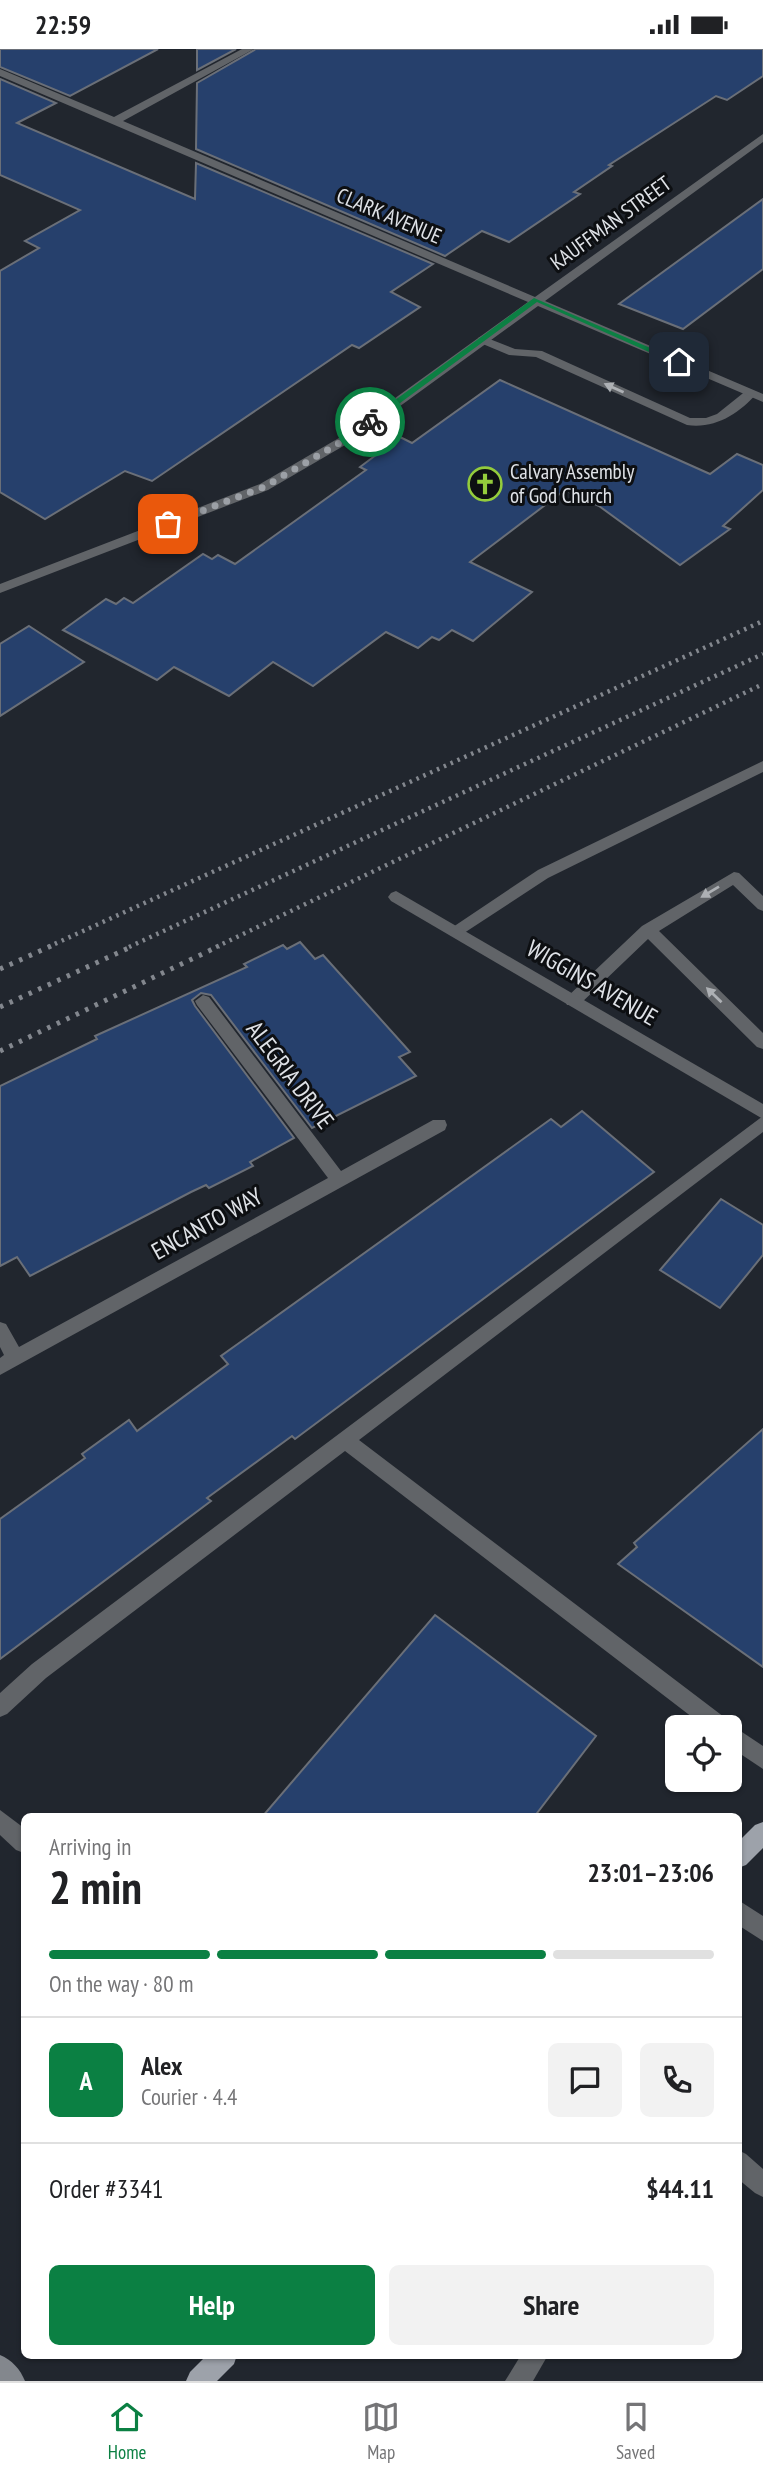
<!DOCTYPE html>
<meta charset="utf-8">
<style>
:root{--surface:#fff;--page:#f2f2f2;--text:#202124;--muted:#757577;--line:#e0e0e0;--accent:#0b8043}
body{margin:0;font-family:"PT Sans Narrow",sans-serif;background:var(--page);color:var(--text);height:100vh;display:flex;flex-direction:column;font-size:26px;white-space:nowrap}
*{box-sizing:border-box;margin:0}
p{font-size:23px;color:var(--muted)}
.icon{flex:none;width:38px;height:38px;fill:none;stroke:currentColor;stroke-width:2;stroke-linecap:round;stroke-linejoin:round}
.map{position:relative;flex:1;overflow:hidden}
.sheet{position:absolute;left:21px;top:1764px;width:721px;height:546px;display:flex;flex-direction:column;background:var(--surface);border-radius:10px;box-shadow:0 2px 5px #0004}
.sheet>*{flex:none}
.fabs{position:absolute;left:665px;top:1666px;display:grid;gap:14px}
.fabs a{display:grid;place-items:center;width:77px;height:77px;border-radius:10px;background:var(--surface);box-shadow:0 2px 5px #0004;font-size:35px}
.pin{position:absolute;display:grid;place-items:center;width:60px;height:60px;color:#fff;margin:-30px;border-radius:14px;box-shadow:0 4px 10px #0006}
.courier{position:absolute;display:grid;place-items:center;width:70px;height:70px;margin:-35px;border:5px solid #0b8043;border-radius:50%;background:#fff;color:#222;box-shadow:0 2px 9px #0007}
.head em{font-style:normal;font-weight:600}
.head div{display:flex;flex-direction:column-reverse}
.head{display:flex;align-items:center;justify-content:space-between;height:119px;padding:0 28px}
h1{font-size:46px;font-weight:600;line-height:52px}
.bar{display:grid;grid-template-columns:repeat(4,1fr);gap:10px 7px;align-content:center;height:84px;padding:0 28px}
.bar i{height:9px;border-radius:5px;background:var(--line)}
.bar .active{background:var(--accent)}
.bar p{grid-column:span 4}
.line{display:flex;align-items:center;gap:18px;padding:0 28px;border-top:2px solid var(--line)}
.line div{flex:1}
.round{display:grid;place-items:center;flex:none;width:74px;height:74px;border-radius:10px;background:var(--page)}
.primary-button{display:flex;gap:14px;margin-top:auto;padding:14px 28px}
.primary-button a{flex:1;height:80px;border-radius:10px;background:var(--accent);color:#fff;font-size:28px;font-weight:600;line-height:80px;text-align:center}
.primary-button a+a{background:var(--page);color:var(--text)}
.status{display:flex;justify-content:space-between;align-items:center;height:49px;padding:0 35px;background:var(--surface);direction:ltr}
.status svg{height:19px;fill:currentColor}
.dock{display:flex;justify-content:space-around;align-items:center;height:98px;border-top:2px solid var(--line);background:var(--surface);font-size:19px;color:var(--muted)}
.dock a{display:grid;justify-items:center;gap:4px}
.dock .active{color:var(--accent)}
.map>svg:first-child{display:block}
.building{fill:#26406c;stroke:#6a6f78;stroke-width:2}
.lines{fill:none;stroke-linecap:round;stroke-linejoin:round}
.service{fill:#616468;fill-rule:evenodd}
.minor{fill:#616468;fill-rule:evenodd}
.secondary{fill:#83878d;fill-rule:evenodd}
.primary{fill:#9da2aa;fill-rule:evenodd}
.rail-far1{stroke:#83878e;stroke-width:4.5;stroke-dasharray:2.5 5;stroke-linecap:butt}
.rail{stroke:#83878e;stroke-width:5;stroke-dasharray:3.5 7;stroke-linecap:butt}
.oneway{fill:#adb0b4}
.route{fill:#0b8043}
.done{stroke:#9ca0a6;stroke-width:7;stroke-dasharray:0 12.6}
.labels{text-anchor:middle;stroke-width:6;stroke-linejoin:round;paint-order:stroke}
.far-street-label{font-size:21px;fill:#dfe2e7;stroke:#0d0f12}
.far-poi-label{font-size:21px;fill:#dfe2e7;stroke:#0d0f12;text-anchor:start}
.street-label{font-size:24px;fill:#dfe2e7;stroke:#0d0f12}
</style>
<div class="status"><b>22:59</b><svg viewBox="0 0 49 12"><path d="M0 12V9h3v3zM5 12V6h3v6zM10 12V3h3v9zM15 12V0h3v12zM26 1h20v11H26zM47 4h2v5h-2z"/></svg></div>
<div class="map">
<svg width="763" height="2332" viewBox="0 0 763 2332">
<rect width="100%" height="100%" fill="#21262e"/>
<g class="building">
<polygon points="0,0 158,0 70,47 0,18"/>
<polygon points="197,0 236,0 197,21"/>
<polygon points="256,0 763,0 763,27 727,51 716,47 609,116 612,117 574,143 580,145 509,193 482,182 445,207 196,100 197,34"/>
<polygon points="0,30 56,54 17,74 195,150 196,114 433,215 391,243 420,258 359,299 352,296 152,432 125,422 45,470 0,443 0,222 39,199 25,192 80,161 0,126"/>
<polygon points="763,150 763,220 683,280 619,255"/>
<polygon points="500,331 710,425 737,405 763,416 763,441 723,477 730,480 680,516 599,457 565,441 470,513 532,543 473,592 452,581 439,591 432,588 418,599 386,583 313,637 273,613 229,647 174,618 157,631 63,581 106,550 116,555 124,549 133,554 203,505 212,510 218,506 235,515 366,421 360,418 400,388 412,394"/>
<polygon points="29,577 84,613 0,667 0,595"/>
<polygon points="300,893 315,910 323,906 410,1003 399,1008 416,1027 312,1079 211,946 201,944 192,951 195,957 294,1089 250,1113 253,1117 209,1139 206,1136 191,1143 30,1227 17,1208 0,1217 0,1037 97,990 95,987 247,918 244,915 283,896 287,900"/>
<polygon points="582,1062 654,1123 295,1390 292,1387 207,1449 211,1452 0,1610 0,1470 85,1409 82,1405 129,1371 137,1382 228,1315 221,1307 551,1070 561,1078"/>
<polygon points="721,1150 763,1176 763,1206 720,1259 660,1221"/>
<polygon points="763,1380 763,1618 618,1515 637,1498 634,1494"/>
<polygon points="435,1566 596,1687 534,1768 262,1768"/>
</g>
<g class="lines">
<g class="service">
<path d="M482 287 515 300 542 302 690 369H706L717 365 747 341 757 344C739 365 715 380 687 376L536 308 509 306 478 293V289Z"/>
<polygon points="763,712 763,723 548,829 461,886 455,888 447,882 538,821"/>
<polygon points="734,823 739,824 763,847 763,862 758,860 733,836 659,882 763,984 763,1000 757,998 648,890 579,956 567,956 565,952 567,948 642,877"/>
<polygon points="763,1067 763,1083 359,1391 728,1671 730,1675 763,1697 763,1720 730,1698 730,1678 705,1678 345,1402 46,1629 7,1665 0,1668 0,1644 32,1615"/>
<polygon points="738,1851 763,1867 763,1892 738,1876"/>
<polygon points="738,2101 746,2105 763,2120 763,2148 755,2144 738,2130"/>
<polygon points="521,2306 548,2306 533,2332 505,2332"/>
</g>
<g class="minor">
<polygon points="242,0 254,0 123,72 535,248 763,85 763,93 545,252 763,345 763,353 538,257 352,392 268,441 0,544 0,535 260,435 344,386 528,253 0,27 0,20 114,68"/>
<polygon points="396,842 763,1055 763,1070 391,852 388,848 391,844"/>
<polygon points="203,946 209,948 341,1122 433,1071 445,1071 447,1076 445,1081 0,1326 0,1309 4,1306 0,1298 0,1273 6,1275 19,1298 328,1129 197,956 195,952"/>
<polygon points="0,1761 24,1779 24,1804 16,1801 0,1786"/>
</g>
<path class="secondary" d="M0 2306C12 2311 20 2320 25 2332H0Z"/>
<g class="primary">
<polygon points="763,1773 763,1799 746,1816 738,1819 738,1793 755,1776"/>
<polygon points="207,2306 237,2306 234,2315 217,2332 186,2332 190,2323"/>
</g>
<g class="rail-far1">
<polyline points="48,898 763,572"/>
<polyline points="129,898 763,605"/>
<polyline points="216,898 763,635"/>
</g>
<g class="rail">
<polyline points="0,920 51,897"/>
<polyline points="0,958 133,897"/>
<polyline points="0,1002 219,897"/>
</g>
</g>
<defs><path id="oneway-solid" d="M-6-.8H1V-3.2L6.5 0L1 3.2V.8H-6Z" transform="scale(1.75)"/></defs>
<g class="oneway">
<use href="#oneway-solid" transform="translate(614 339) rotate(-156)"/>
<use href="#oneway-solid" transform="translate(710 843) rotate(149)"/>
<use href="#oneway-solid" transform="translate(714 946) rotate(-136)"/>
</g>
<polygon class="route" points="534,249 683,313 676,315 537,253 373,374 368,374 368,371"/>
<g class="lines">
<polyline class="done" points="168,475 264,438 348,389 370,373"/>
</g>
<defs>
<symbol id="church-ring" viewBox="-11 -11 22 22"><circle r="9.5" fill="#0d0f12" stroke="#94cc3c" stroke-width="1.5"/><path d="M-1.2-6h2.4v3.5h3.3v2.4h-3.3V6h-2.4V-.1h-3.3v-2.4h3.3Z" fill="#94cc3c"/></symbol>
</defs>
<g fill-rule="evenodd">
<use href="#church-ring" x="466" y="416" width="38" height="38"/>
</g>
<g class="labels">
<g class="far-street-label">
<text transform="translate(389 167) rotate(23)" y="7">CLARK AVENUE</text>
<text transform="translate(611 174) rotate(-36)" y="7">KAUFFMAN STREET</text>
</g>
<g class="far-poi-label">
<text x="510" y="430">Calvary Assembly<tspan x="510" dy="24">of God Church</tspan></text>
</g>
<g class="street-label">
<text transform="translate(592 934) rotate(30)" y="8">WIGGINS AVENUE</text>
<text transform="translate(290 1026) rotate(53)" y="8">ALEGRIA DRIVE</text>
<text transform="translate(207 1175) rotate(-29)" y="8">ENCANTO WAY</text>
</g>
</g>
</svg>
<div class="fabs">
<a><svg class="icon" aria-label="locate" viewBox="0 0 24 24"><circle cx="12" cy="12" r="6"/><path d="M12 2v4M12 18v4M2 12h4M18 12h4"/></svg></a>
</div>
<div class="pin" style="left:168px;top:475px;background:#ea580c"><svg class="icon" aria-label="bag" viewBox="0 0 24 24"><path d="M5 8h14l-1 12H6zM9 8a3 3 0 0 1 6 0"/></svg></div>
<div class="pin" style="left:679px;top:313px;background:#1f2937"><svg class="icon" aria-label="home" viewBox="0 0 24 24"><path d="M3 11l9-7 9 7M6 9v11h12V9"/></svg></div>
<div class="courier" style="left:370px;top:373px"><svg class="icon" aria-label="bike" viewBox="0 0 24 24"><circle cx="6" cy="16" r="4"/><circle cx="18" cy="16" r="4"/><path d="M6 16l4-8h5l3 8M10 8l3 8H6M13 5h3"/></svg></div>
<section class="sheet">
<div class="head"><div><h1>2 min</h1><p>Arriving in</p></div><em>23:01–23:06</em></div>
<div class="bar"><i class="active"></i><i class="active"></i><i class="active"></i><i></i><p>On the way · 80 m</p></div>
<div class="line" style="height:126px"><b class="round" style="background:var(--accent);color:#fff">A</b><div><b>Alex</b><p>Courier · 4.4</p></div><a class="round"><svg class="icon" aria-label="chat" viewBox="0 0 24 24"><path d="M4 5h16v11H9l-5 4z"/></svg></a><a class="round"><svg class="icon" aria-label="phone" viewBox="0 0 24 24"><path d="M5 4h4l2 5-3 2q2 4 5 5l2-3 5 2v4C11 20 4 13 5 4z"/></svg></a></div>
<div class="line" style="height:91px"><div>Order #3341</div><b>$44.11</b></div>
<div class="primary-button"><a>Help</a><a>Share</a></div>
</section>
</div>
<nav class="dock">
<a class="active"><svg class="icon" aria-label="home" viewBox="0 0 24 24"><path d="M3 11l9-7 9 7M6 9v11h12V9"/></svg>Home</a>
<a><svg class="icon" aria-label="map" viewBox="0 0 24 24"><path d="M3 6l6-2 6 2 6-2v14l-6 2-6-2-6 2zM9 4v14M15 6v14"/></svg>Map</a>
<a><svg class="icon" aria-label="saved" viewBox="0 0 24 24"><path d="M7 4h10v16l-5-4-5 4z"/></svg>Saved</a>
</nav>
